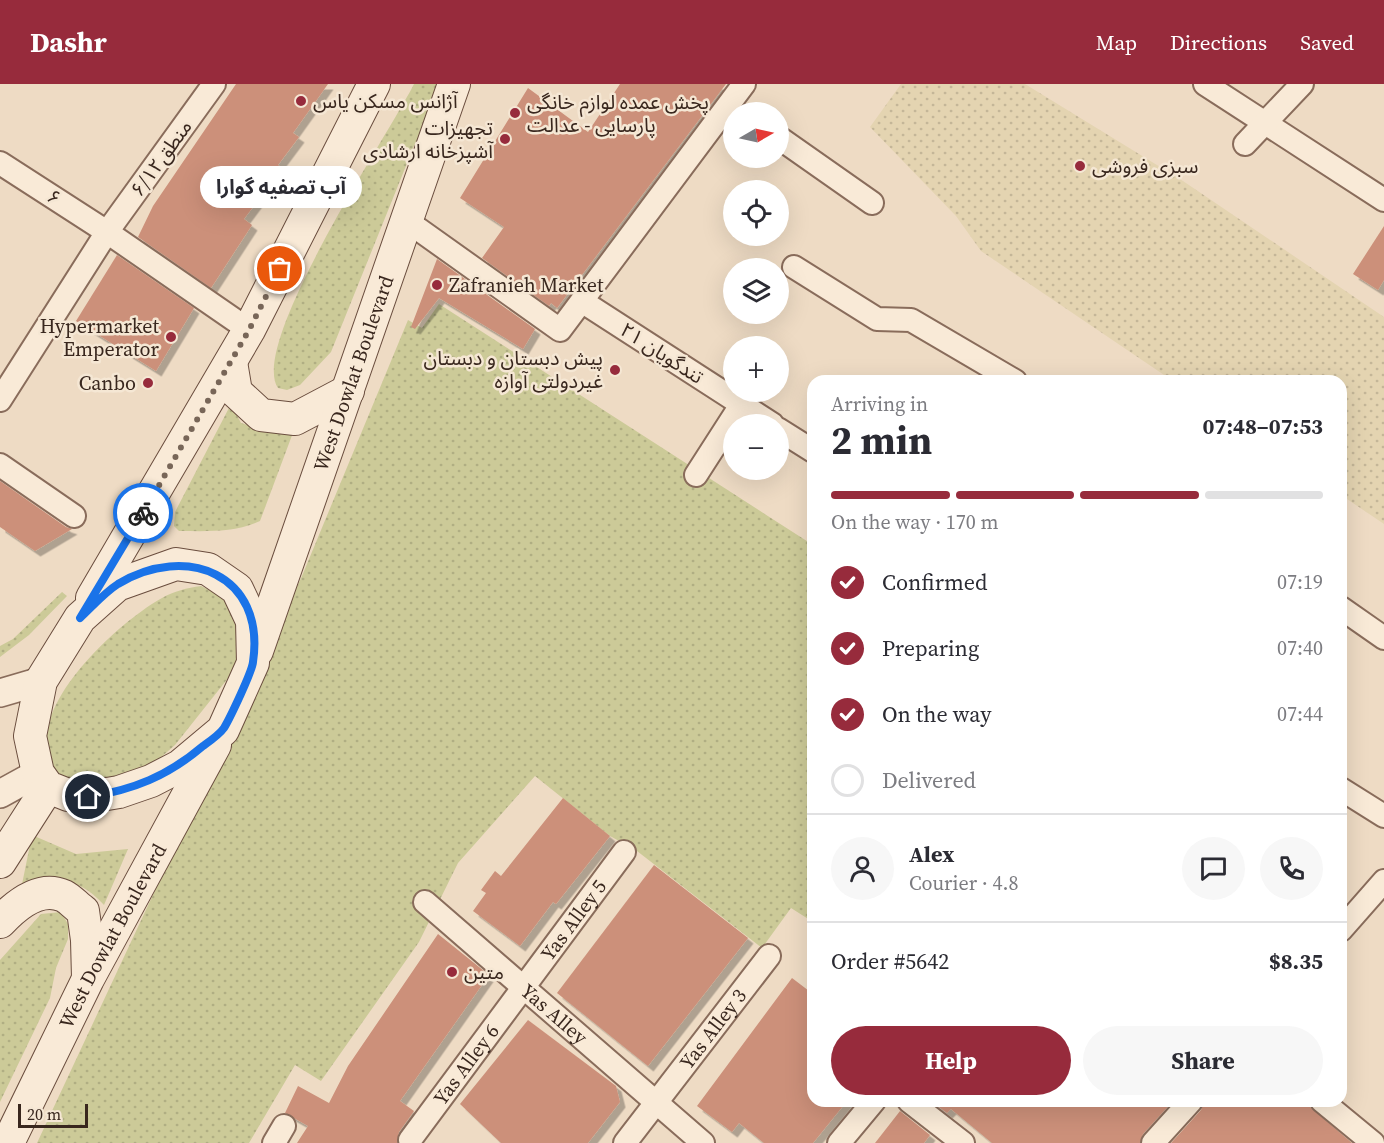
<!DOCTYPE html>
<meta charset="utf-8">
<style>
:root{--surface:#fff;--page:#f7f7f7;--text:#2b2b33;--muted:#7c7c81;--line:#e1e1e2;--accent:#972b3c}
body{margin:0;font-family:"Source Serif 4","Noto Sans Arabic",serif;background:var(--page);color:var(--text);height:100vh;display:flex;flex-direction:column;font-size:22px;white-space:nowrap}
*{box-sizing:border-box;margin:0}
p{font-size:20px;color:var(--muted)}
.icon{flex:none;width:33px;height:33px;fill:none;stroke:currentColor;stroke-width:2;stroke-linecap:round;stroke-linejoin:round}
.map{position:relative;flex:1;overflow:hidden}
.panel{position:absolute;left:807px;top:291px;width:540px;height:732px;display:flex;flex-direction:column;background:var(--surface);border-radius:18px;box-shadow:0 6px 24px #0002}
.panel>*{flex:none}
.needle{width:39px;rotate:81deg}
.controls{position:absolute;left:723px;top:18px;display:grid;gap:12px}
.controls a{display:grid;place-items:center;width:66px;height:66px;border-radius:50%;background:var(--surface);box-shadow:0 6px 24px #0002;font-size:30px}
.scale{position:absolute;left:18px;bottom:15px;width:70px;box-sizing:border-box;padding-left:6px;border:3px solid #39271e;border-top:0;font-size:16px;line-height:21px;white-space:nowrap;color:#39271e;-webkit-text-stroke:4px #f5e7d4;paint-order:stroke}
.pin{position:absolute;display:grid;place-items:center;width:51px;height:51px;color:#fff;margin:-26px;border:3px solid #fff;border-radius:50%;box-shadow:0 2px 6px #0007}
.courier{position:absolute;display:grid;place-items:center;width:60px;height:60px;margin:-30px;border:4px solid #1a73e8;border-radius:50%;background:#fff;color:#222;box-shadow:0 2px 8px #0007}
.bubble{position:absolute;height:42px;border-radius:21px;background:var(--surface);box-shadow:0 6px 24px #0002;font-size:20px;font-weight:700;line-height:42px;text-align:center}
.overview em{font-style:normal;font-weight:700}
.overview div{display:flex;flex-direction:column-reverse}
.overview{display:flex;align-items:center;justify-content:space-between;height:102px;padding:0 24px}
h1{font-size:39px;font-weight:700;line-height:45px}
.bar{display:grid;grid-template-columns:repeat(4,1fr);gap:9px 6px;align-content:center;height:72px;padding:0 24px}
.bar i{height:8px;border-radius:4px;background:var(--line)}
.bar .current{background:var(--accent)}
.bar p{grid-column:span 4}
.line{display:flex;align-items:center;gap:15px;padding:0 24px;border-top:2px solid var(--line)}
.line div{flex:1}
.round{display:grid;place-items:center;flex:none;width:63px;height:63px;border-radius:32px;background:var(--page)}
ol{padding:0 24px;list-style:none}
li{display:flex;align-items:center;gap:18px;height:66px}
li p{margin-inline-start:auto}
li .icon{padding:6px;border-radius:50%;background:var(--accent);color:#fff;stroke-width:4}
li:last-child{color:var(--muted)}
li i{width:33px;height:33px;border:3px solid var(--line);border-radius:50%}
.action{display:flex;gap:12px;margin-top:auto;padding:12px 24px}
.action a{flex:1;height:69px;border-radius:36px;background:var(--accent);color:#fff;font-size:24px;font-weight:700;line-height:69px;text-align:center}
.action a+a{background:var(--page);color:var(--text)}
header{display:flex;align-items:center;gap:36px;box-sizing:border-box;height:84px;padding:0 30px;background:var(--accent);color:#fff}
header strong{font-size:28px}
nav{display:flex;gap:33px;margin-inline-start:auto;font-size:21px}
.map>svg:first-child{display:block}
.farmland{fill:url(#farmland-dots)}
.grass{fill:url(#grass-dots)}
.building{fill:#cc907a;filter:url(#shadow)}
.lines{fill:none;stroke-linecap:round;stroke-linejoin:round}
.minor-casing{stroke:#896c5b;stroke-width:26}
.tertiary-casing{stroke:#896c5b;stroke-width:30}
.secondary-casing{stroke:#6a4d3e;stroke-width:34}
.minor{stroke:#f9ead7;stroke-width:22}
.tertiary{stroke:#f9ead7;stroke-width:27}
.secondary{stroke:#f9ead7;stroke-width:32}
.done{stroke:#786658;stroke-width:6;stroke-dasharray:0 10.8}
.route{stroke:#1a73e8;stroke-width:8}
.poi-dot{fill:#972b3c;stroke:#f5e7d4;stroke-width:2}
.labels{text-anchor:middle;stroke-width:5;stroke-linejoin:round;paint-order:stroke}
.poi-label{font-size:20px;fill:#39271e;stroke:#f5e7d4;text-anchor:start}
.street-label{font-size:20px;fill:#39271e;stroke:#f5e7d4}
</style>
<header>
<strong>Dashr</strong>
<nav><a>Map</a><a>Directions</a><a>Saved</a></nav>
</header>
<div class="map">
<svg width="1384" height="1059" viewBox="0 0 1384 1059">
<defs>
<pattern id="farmland-dots" width="8" height="8" patternUnits="userSpaceOnUse" patternTransform="scale(1.5)"><rect width="8" height="8" fill="#e4d4b1"/><path d="M2 2h.1M6 6h.1" fill="none" stroke="#c4b698" stroke-width="1.8" stroke-linecap="round"/></pattern>
<pattern id="grass-dots" width="8" height="8" patternUnits="userSpaceOnUse" patternTransform="scale(1.5)"><rect width="8" height="8" fill="#ccca98"/><path d="M2 2h.1M6 6h.1" fill="none" stroke="#b0ae83" stroke-width="1.8" stroke-linecap="round"/></pattern>
<filter id="shadow"><feDropShadow dx="5.5" dy="5.5" stdDeviation="0" flood-color="#0004"/></filter>
</defs>
<rect width="100%" height="100%" fill="#eedbc4"/>
<polygon class="farmland" points="901,0 1025,0 1183,97 1384,233 1384,440 1341,411 1341,297 1173,297 981,167 956,132 870,43"/>
<g class="grass">
<path d="M414 0H445L414 62 331 268 300 301 287 306 278 304C248 260 389 50 414 0Z"/>
<polygon points="439,220 813,461 813,838 791,824 762,864 637,767 610,752 535,692 458,779 419,858 321,997 295,981 249,1059 37,1059 302,492 408,236 422,244"/>
<path d="M231 320 241 339 264 346H294L260 437C234 449 207 447 179 447L174 442 175 428Z"/>
<path d="M201 502 228 515 245 558 233 588 175 661 151 682 89 709C80 703 65 697 58 689 11 634 118 538 162 514 174 507 187 504 201 502Z"/>
<polygon points="62,508 67,512 29,551 0,573 0,562 13,555"/>
<path d="M32 751 76 770 128 765 104 821C74 789 54 794 19 815Z"/>
<polygon points="61,828 68,840 68,855 56,884 50,914 0,1018 0,876 41,830"/>
</g>
<g class="building">
<polygon points="236,0 328,0 293,49 299,53 278,81 282,84 244,135 252,141 211,204 138,153 153,122"/>
<polygon points="620,0 726,0 557,224 551,219 549,222 482,174 504,143 460,114 528,4 588,48"/>
<polygon points="1384,142 1384,196 1378,206 1353,190"/>
<polygon points="117,171 194,224 156,287 76,237"/>
<polygon points="437,175 535,245 523,265 439,214 415,245 411,243"/>
<polygon points="0,397 66,443 72,445 35,467 0,443"/>
<polygon points="563,714 610,752 556,820 553,818 520,862 473,827 486,809 481,806 495,787 501,792"/>
<polygon points="654,781 748,854 648,982 557,909"/>
<polygon points="438,850 489,891 400,1017 414,1027 399,1048 397,1059 297,1059 308,1042 285,1029 298,1002 329,1019 348,982"/>
<polygon points="792,894 813,910 813,1017 847,1017 813,1059 764,1059 739,1039 732,1048 697,1022"/>
<polygon points="528,936 616,1002 620,1018 588,1059 501,1059 460,1020"/>
<polygon points="931,1017 1173,1017 1143,1050 1140,1059 992,1059 951,1025 947,1029"/>
<polygon points="1204,1017 1303,1017 1352,1059 1171,1059 1201,1026"/>
<polygon points="900,1027 930,1051 924,1059 875,1059"/>
</g>
<g class="lines">
<defs>
<g id="minor">
<polyline points="1205,0 1384,116"/>
<polyline points="778,53 872,119"/>
<polyline points="1245,60 1302,0"/>
<polyline points="0,79 107,148 249,246"/>
<polyline points="407,137 560,246 744,0"/>
<polyline points="794,183 877,235 911,236 1015,297"/>
<polyline points="583,218 772,340"/>
<polyline points="0,316 107,148 214,0"/>
<polyline points="778,345 813,367"/>
<polyline points="0,381 74,432"/>
<polyline points="696,391 741,321"/>
<polyline points="1341,524 1384,554"/>
<polyline points="1341,705 1384,732"/>
<path id="s1" d="M425 818 703 1059"/>
<polyline points="1341,846 1384,797"/>
<polyline points="909,1017 963,1059"/>
<polyline points="1322,1017 1373,1059"/>
<path id="s2" d="M410 1056 624 768"/>
<polyline points="274,1059 284,1042"/>
<path id="s3" d="M625 1059 769 872"/>
<polyline points="839,1059 874,1017"/>
<polyline points="1153,1059 1191,1017"/>
</g>
<g id="tertiary">
<polyline points="0,609 41,597"/>
<polyline points="0,710 38,689"/>
</g>
<g id="secondary">
<polyline points="231,278 236,308 261,331 295,335 348,307"/>
<polygon points="176,480 208,485 237,505 252,537 253,579 223,646 180,682 151,697 119,708 89,713 68,711 48,703 38,689 30,652 41,597 80,534 117,501"/>
<polyline points="92,514 249,246 374,0"/>
<path id="s4" d="M257 567 454 0"/>
<polyline points="0,778 48,703"/>
<path d="M0 838C15 822 40 801 64 812 70 815 77 823 83 827L87 856 88 894"/>
<path id="s5" d="M8 1059 88 895 215 661"/>
</g>
</defs>
<use href="#minor" class="minor-casing"/>
<use href="#tertiary" class="tertiary-casing"/>
<use href="#secondary" class="secondary-casing"/>
<use href="#minor" class="minor"/>
<use href="#tertiary" class="tertiary"/>
<use href="#secondary" class="secondary"/>
</g>
<g class="lines">
<polyline class="done" points="143,429 249,246 280,185"/>
<path class="route" d="M88 713C133 706 168 692 203 662 210 657 219 651 224 644 230 634 252 588 253 578 266 490 186 459 118 500 104 509 92 523 80 534L143 429"/>
</g>
<g class="poi-dot">
<circle cx="301" cy="17" r="6"/>
<circle cx="515" cy="29" r="6"/>
<circle cx="505" cy="55" r="6"/>
<circle cx="1080" cy="82" r="6"/>
<circle cx="437" cy="201" r="6"/>
<circle cx="171" cy="253" r="6"/>
<circle cx="615" cy="286" r="6"/>
<circle cx="148" cy="299" r="6"/>
<circle cx="452" cy="888" r="6"/>
</g>
<g class="labels">
<g class="poi-label">
<text x="313" y="24">آژانس مسکن یاس</text>
<text x="527" y="25">پخش عمده لوازم خانگی<tspan x="527" dy="23">پارسایی - عدالت</tspan></text>
<text x="493" y="51" text-anchor="end">تجهیزات<tspan x="493" dy="23">آشپزخانه ارشادی</tspan></text>
<text x="1092" y="89">سبزی فروشی</text>
<text x="449" y="208">Zafranieh Market</text>
<text x="159" y="249" text-anchor="end">Hypermarket<tspan x="159" dy="23">Emperator</tspan></text>
<text x="603" y="281" text-anchor="end">پیش دبستان و دبستان<tspan x="603" dy="23">غیردولتی آوازه</tspan></text>
<text x="136" y="306" text-anchor="end">Canbo</text>
<text x="464" y="895">متین</text>
</g>
<g class="street-label">
<text transform="translate(161 74) rotate(-54)" y="7">منطق۶/۱۲</text>
<text transform="translate(54 113) rotate(33)" y="7">۶</text>
<text transform="translate(662 269) rotate(33)" y="7">۲۱ تندگویان</text>
<text dy="7" stroke="none"><textPath href="#s4" startOffset="294">West Dowlat Boulevard</textPath></text>
<text dy="7" stroke="none"><textPath href="#s2" startOffset="274">Yas Alley 5</textPath></text>
<text dy="7" stroke="none"><textPath href="#s5" startOffset="232">West Dowlat Boulevard</textPath></text>
<text dy="7" stroke="none"><textPath href="#s1" startOffset="171">Yas Alley</textPath></text>
<text dy="7" stroke="none"><textPath href="#s3" startOffset="144">Yas Alley 3</textPath></text>
<text dy="7" stroke="none"><textPath href="#s2" startOffset="94">Yas Alley 6</textPath></text>
</g>
</g>
</svg>
<div class="controls">
<a><svg class="needle" viewBox="-14 -14 28 28"><path d="M0-13l5 13h-10z" fill="#e53935"/><path d="M0 13l5-13h-10z" fill="#7c7c81"/></svg></a>
<a><svg class="icon" aria-label="locate" viewBox="0 0 24 24"><circle cx="12" cy="12" r="6"/><path d="M12 2v4M12 18v4M2 12h4M18 12h4"/></svg></a>
<a><svg class="icon" aria-label="layers" viewBox="0 0 24 24"><path d="M12 4l9 5-9 5-9-5zM3 14l9 5 9-5"/></svg></a>
<a>+</a>
<a>−</a>
</div>
<div class="scale">20 m</div>
<div class="pin" style="left:280px;top:185px;background:#ea580c"><svg class="icon" aria-label="bag" viewBox="0 0 24 24"><path d="M5 8h14l-1 12H6zM9 8a3 3 0 0 1 6 0"/></svg></div>
<div class="pin" style="left:88px;top:713px;background:#1f2937"><svg class="icon" aria-label="home" viewBox="0 0 24 24"><path d="M3 11l9-7 9 7M6 9v11h12V9"/></svg></div>
<div class="courier" style="left:143px;top:429px"><svg class="icon" aria-label="bike" viewBox="0 0 24 24"><circle cx="6" cy="16" r="4"/><circle cx="18" cy="16" r="4"/><path d="M6 16l4-8h5l3 8M10 8l3 8H6M13 5h3"/></svg></div>
<div class="bubble" style="left:200px;top:82px;width:162px">آب تصفیه گوارا</div>
<section class="panel">
<div class="overview"><div><h1>2 min</h1><p>Arriving in</p></div><em>07:48–07:53</em></div>
<div class="bar"><i class="current"></i><i class="current"></i><i class="current"></i><i></i><p>On the way · 170 m</p></div>
<ol>
<li><svg class="icon" aria-label="check" viewBox="0 0 24 24"><path d="M5 12l5 5 9-10"/></svg>Confirmed<p>07:19</p></li>
<li><svg class="icon" aria-label="check" viewBox="0 0 24 24"><path d="M5 12l5 5 9-10"/></svg>Preparing<p>07:40</p></li>
<li><svg class="icon" aria-label="check" viewBox="0 0 24 24"><path d="M5 12l5 5 9-10"/></svg>On the way<p>07:44</p></li>
<li><i></i>Delivered</li>
</ol>
<div class="line" style="height:108px"><a class="round"><svg class="icon" aria-label="person" viewBox="0 0 24 24"><circle cx="12" cy="8" r="4"/><path d="M4 21q1-7 8-7t8 7"/></svg></a><div><b>Alex</b><p>Courier · 4.8</p></div><a class="round"><svg class="icon" aria-label="chat" viewBox="0 0 24 24"><path d="M4 5h16v11H9l-5 4z"/></svg></a><a class="round"><svg class="icon" aria-label="phone" viewBox="0 0 24 24"><path d="M5 4h4l2 5-3 2q2 4 5 5l2-3 5 2v4C11 20 4 13 5 4z"/></svg></a></div>
<div class="line" style="height:78px"><div>Order #5642</div><b>$8.35</b></div>
<div class="action"><a>Help</a><a>Share</a></div>
</section>
</div>
